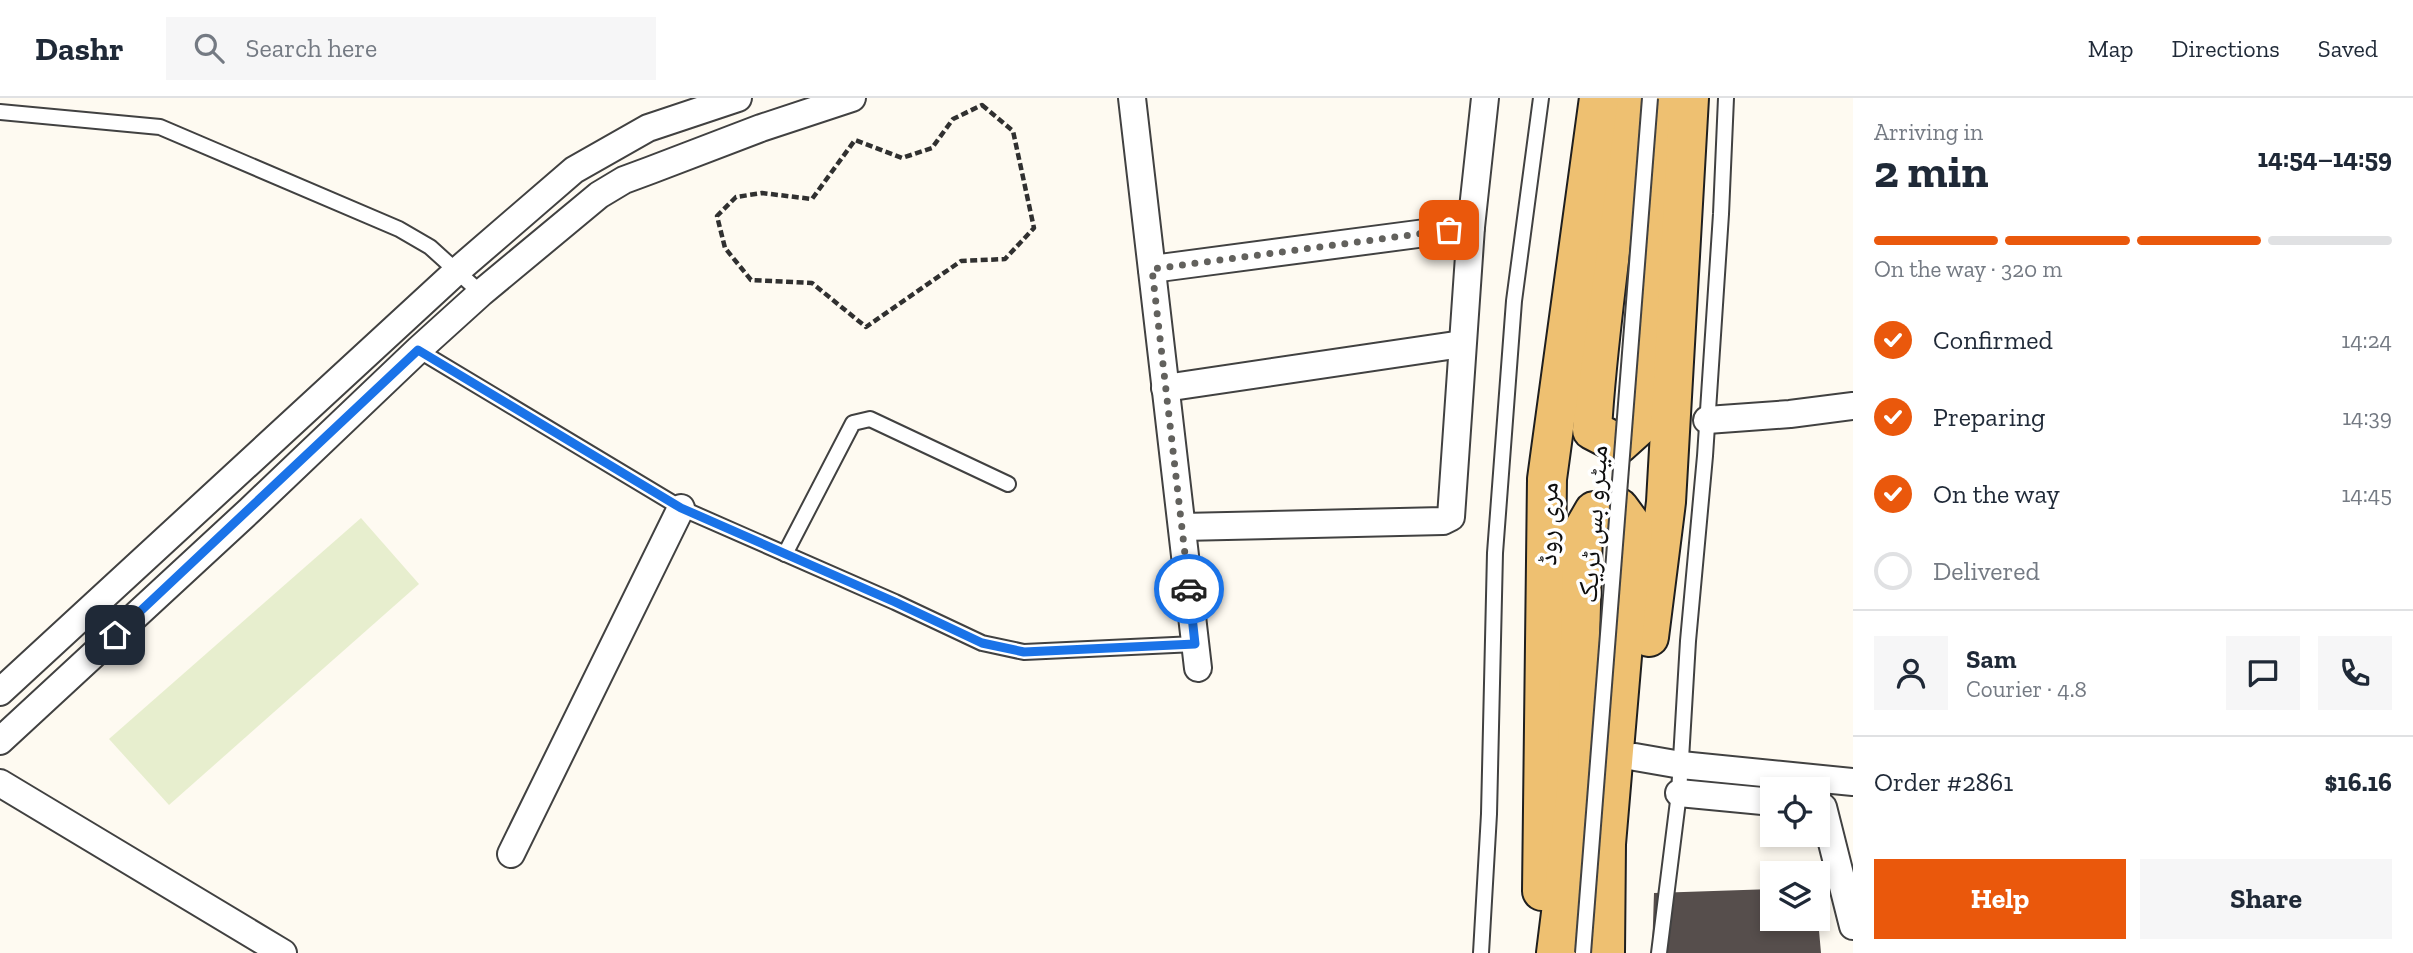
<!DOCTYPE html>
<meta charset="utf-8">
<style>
:root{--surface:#fff;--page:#f6f6f7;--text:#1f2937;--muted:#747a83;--line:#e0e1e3;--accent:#ea580c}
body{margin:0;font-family:"Zilla Slab","Noto Naskh Arabic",serif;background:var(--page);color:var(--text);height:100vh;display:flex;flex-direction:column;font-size:26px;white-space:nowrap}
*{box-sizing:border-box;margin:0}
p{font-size:23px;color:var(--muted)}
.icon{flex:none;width:38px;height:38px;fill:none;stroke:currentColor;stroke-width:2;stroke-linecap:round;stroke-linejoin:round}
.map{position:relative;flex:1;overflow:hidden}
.side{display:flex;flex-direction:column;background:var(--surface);width:560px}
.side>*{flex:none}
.buttons{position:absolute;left:1760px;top:679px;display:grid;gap:14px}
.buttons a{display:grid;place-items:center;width:70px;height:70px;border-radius:0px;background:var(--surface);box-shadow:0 4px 10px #0003;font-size:35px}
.pin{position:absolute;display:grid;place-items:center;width:60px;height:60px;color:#fff;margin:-30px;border-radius:14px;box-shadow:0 4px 10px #0006}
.courier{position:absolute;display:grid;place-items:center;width:70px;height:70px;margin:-35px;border:5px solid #1a73e8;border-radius:50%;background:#fff;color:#222;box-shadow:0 2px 9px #0007}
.overview em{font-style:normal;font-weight:700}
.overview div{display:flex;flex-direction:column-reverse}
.overview{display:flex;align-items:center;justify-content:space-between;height:119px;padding:0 21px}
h1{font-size:46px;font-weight:700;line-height:52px}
.bar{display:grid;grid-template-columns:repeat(4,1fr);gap:10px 7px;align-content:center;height:84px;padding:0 21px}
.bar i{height:9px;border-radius:5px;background:var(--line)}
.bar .current{background:var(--accent)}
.bar p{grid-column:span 4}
.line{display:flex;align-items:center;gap:18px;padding:0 21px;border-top:2px solid var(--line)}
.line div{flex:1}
.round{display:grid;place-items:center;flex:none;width:74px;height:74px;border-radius:0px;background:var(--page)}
ol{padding:0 21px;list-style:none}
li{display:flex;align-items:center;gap:21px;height:77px}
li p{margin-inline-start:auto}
li .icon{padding:7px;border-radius:50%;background:var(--accent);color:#fff;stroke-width:4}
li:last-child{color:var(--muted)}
li i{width:38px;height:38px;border:4px solid var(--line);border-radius:50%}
.primary-button{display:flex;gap:14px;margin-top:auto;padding:14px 21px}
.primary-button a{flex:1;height:80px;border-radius:0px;background:var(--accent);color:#fff;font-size:28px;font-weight:700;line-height:80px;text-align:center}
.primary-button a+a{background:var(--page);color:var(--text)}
header{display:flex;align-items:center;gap:42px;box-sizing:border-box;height:98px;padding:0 35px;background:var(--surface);border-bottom:2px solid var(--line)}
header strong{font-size:33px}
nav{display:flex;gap:38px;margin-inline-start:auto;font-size:24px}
.search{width:490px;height:63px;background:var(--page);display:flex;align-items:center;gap:18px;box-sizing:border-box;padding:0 24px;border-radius:0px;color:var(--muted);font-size:26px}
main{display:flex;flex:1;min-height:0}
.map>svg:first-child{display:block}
.pitch{fill:#e7eece}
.building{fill:#564e4c}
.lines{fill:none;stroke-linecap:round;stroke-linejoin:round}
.service-casing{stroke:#414141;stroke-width:18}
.minor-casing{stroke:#414141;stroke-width:30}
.primary-casing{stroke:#1f1f1f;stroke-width:42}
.path{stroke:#303030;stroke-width:4.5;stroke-dasharray:7 3.5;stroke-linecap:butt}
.service{stroke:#fff;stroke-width:14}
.minor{stroke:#fff;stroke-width:26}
.primary{stroke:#eec071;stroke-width:38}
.service-bridge-casing{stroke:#414141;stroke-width:18;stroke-linecap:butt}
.service-bridge{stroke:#fff;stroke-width:14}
.done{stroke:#62615d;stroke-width:7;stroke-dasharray:0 12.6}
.route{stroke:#1a73e8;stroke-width:9}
.labels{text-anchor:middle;stroke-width:7;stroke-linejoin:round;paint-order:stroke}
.street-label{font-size:28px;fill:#0e0e0e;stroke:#fff}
</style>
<header>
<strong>Dashr</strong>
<div class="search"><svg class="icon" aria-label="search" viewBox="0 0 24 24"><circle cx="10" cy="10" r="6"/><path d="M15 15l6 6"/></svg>Search here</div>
<nav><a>Map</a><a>Directions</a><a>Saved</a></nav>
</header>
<main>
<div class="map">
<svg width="1853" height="855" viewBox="0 0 1853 855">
<rect width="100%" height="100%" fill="#fefaf1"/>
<polygon class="pitch" points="361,420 419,486 169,707 109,641"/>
<polygon class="building" points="1773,791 1773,821 1818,821 1821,855 1652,855 1654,795"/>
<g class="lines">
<defs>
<g id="service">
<polyline points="0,14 160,29 399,131 430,149 481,195"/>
<polyline points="418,252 681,410 895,504 982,545 1024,554 1195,546"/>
<polyline points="785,456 853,325 870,321 1008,386"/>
<polyline points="1481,855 1489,716 1495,455 1514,203 1541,0"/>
<polyline points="1659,855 1679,695 1688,543 1705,358 1721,116 1726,0"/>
</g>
<g id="minor">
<polyline points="1132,0 1198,570"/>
<polyline points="1152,171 1471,129"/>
<polyline points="1165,290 1462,246"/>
<polyline points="1707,322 1790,316 1853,308"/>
<polyline points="1182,429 1443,423 1451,419 1471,129 1485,0"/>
<polyline points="0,594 457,173 574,72 648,30 738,0"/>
<polyline points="0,643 250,412 418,252 481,195 599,97 624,82 651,72 761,30 852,0"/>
<polyline points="1635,659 1681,667 1853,684"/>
<polyline points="0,685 283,855"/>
<polyline points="1679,695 1773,704"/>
<polyline points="1818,709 1823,709 1853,828"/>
<polyline points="511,756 681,410"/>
</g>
<g id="primary">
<path d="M1623 0C1620 111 1598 221 1592 332L1619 346 1639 328 1650 271 1654 93 1665 2"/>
<polyline points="1649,539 1666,404 1689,0"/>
<polyline points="1542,793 1547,381 1599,0"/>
<polyline points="1556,855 1576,694 1583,432 1594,413 1619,410 1633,429 1606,746 1605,855"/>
</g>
</defs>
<use href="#service" class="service-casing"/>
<use href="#minor" class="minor-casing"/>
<use href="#primary" class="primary-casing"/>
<polygon class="path" points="982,7 1013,33 1034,130 1005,161 961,163 866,229 812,185 751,182 725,150 717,118 736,99 762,95 812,101 855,42 902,60 932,50 953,21"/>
<use href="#service" class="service"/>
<use href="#minor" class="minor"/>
<use href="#primary" class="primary"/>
<defs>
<polyline id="service-bridge" points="1583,855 1650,0"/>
</defs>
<use href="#service-bridge" class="service-bridge-casing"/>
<use href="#service-bridge" class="service-bridge"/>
</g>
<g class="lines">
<polyline class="done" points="1189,491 1152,171 1449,132"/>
<polyline class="route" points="115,537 418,252 681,410 895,504 982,545 1024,554 1195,546 1189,491"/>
</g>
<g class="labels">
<g class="street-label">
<text transform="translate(1547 426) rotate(-89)" y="10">مری روڈ</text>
<text transform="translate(1592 426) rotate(-86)" y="10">میٹرو بس ٹریک</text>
</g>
</g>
</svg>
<div class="buttons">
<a><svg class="icon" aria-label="locate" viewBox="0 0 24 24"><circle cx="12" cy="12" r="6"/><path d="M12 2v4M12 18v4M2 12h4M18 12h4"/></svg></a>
<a><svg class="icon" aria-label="layers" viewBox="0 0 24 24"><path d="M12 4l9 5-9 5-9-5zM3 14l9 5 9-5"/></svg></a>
</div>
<div class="pin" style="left:1449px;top:132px;background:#ea580c"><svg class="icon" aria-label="bag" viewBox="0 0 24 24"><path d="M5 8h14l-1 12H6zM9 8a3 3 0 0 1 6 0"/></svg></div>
<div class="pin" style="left:115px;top:537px;background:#1f2937"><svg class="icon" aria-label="home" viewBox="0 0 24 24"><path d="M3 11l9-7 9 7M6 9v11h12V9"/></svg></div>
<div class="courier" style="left:1189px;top:491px"><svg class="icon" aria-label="car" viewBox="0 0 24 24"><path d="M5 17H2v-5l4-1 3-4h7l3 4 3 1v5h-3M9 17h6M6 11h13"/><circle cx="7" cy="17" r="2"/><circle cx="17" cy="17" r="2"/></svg></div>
</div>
<section class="side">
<div class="overview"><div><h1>2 min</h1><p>Arriving in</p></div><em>14:54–14:59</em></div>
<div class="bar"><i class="current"></i><i class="current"></i><i class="current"></i><i></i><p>On the way · 320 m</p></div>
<ol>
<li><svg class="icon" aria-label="check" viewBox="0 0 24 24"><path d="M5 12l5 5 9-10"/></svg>Confirmed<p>14:24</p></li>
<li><svg class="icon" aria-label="check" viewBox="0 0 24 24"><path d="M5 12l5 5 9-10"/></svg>Preparing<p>14:39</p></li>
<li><svg class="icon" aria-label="check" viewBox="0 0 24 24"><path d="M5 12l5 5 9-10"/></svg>On the way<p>14:45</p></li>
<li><i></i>Delivered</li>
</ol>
<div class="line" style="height:126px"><a class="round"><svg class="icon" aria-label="person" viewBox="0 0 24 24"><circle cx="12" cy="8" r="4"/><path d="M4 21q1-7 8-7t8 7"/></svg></a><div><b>Sam</b><p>Courier · 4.8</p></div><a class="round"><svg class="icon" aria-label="chat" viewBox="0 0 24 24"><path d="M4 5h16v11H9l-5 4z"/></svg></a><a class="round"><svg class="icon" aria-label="phone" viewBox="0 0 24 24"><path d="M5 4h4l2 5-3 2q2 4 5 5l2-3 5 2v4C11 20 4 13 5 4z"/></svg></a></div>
<div class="line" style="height:91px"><div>Order #2861</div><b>$16.16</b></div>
<div class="primary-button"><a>Help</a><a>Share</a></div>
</section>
</main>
